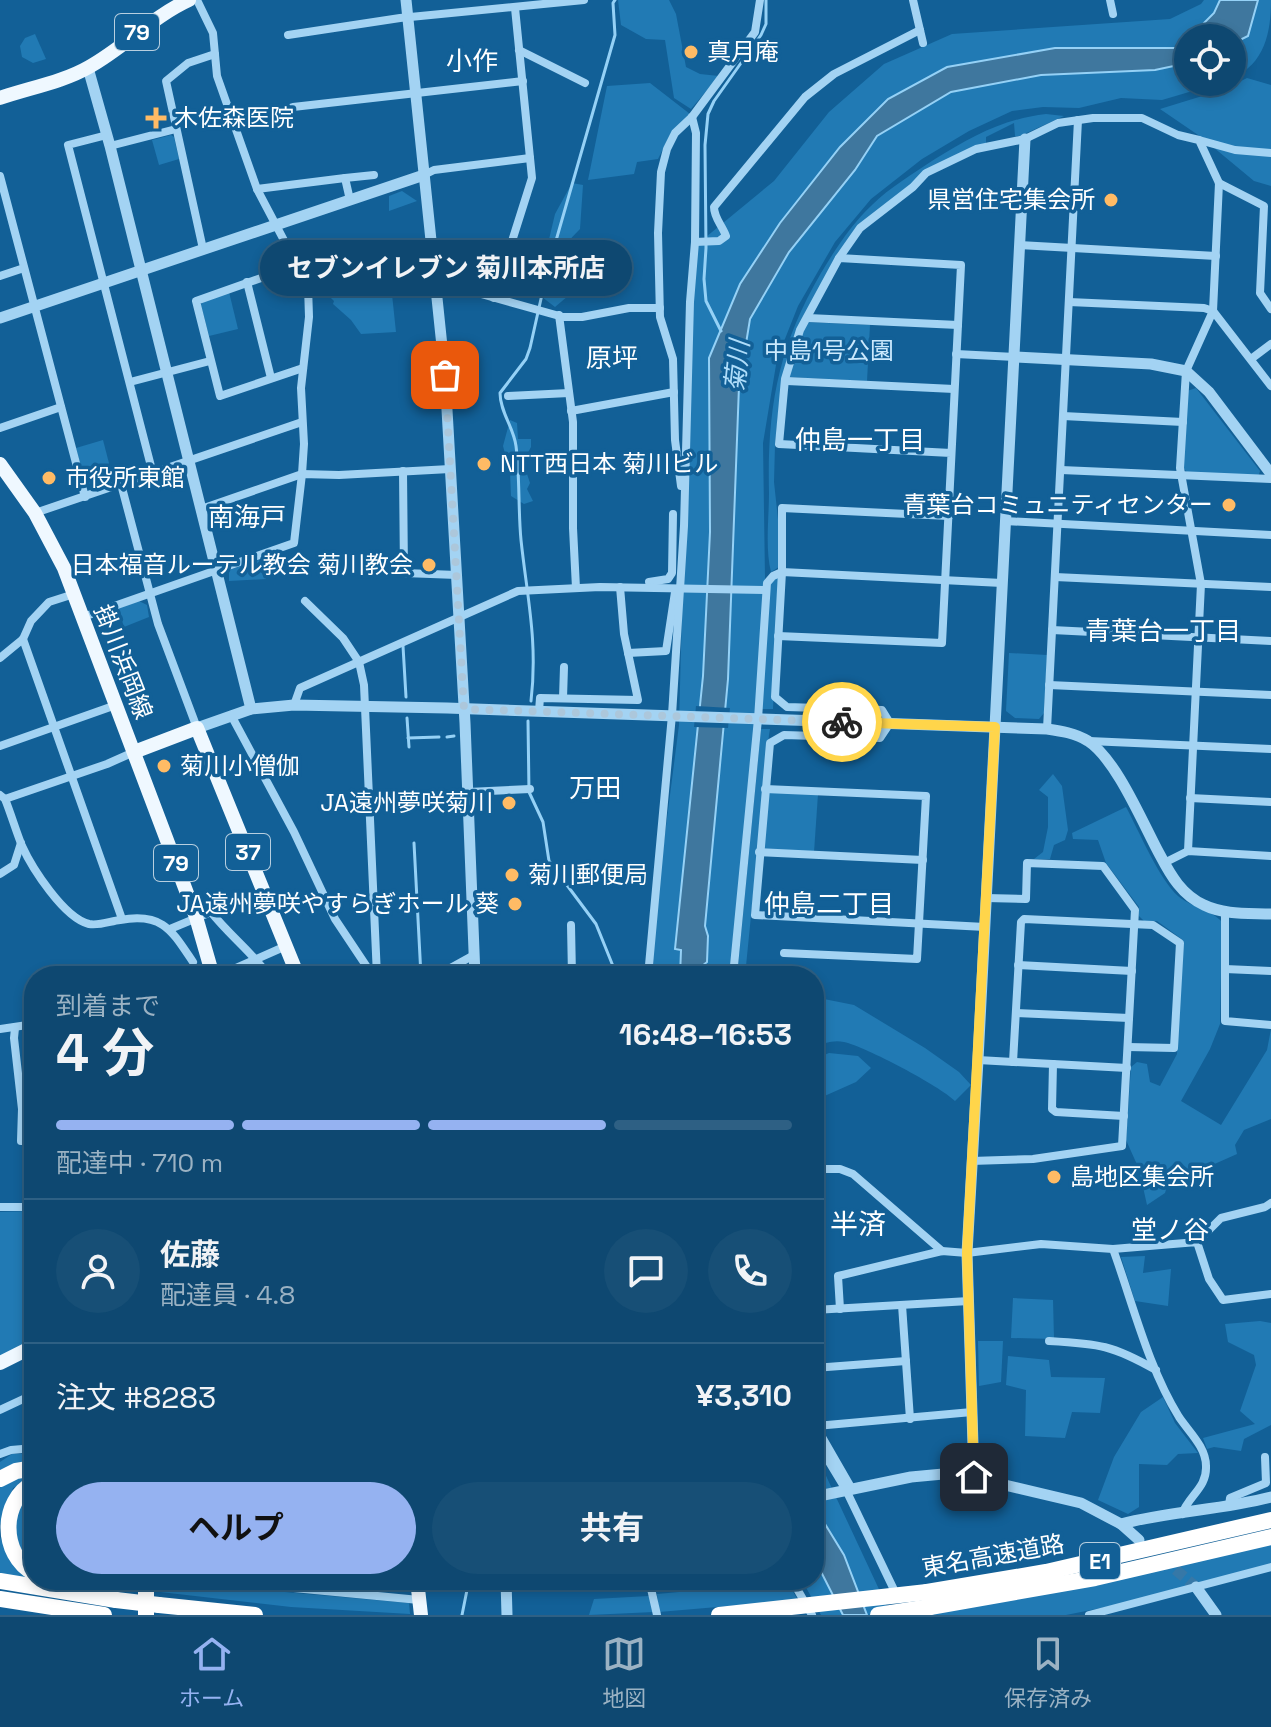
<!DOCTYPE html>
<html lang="ja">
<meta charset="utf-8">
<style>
:root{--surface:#0e4871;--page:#174f76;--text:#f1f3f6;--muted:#9bb2c3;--line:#2e6084;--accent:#95b2f1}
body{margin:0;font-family:"Space Grotesk","Noto Sans JP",sans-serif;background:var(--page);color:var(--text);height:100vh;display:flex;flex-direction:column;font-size:30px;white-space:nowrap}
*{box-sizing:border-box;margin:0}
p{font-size:26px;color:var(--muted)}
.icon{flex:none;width:44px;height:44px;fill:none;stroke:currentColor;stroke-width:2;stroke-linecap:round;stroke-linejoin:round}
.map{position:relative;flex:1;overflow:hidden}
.side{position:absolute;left:24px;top:966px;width:800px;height:624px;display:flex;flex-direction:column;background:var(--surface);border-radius:32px;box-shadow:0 4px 12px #0003,0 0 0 2px var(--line)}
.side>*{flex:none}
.fabs{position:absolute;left:1174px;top:24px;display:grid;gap:16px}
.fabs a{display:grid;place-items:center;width:72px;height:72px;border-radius:50%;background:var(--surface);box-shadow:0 4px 12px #0003,0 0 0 2px var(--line);font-size:40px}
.pin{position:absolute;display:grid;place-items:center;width:68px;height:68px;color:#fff;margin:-34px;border-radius:16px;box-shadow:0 4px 12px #0006}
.courier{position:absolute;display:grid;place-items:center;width:80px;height:80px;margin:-40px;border:6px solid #ffd54a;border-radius:50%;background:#fff;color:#222;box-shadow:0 2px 10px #0007}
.bubble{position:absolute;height:56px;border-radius:28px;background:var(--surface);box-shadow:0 4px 12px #0003,0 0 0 2px var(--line);font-size:26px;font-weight:700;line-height:56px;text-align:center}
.head em{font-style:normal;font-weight:700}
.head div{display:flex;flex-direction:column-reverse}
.head{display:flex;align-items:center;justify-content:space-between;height:136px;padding:0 32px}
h1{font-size:52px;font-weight:700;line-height:60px}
.bar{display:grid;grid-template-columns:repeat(4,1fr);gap:12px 8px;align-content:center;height:96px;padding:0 32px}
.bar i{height:10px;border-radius:6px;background:var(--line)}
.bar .selected{background:var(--accent)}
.bar p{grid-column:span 4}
.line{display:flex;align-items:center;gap:20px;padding:0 32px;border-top:2px solid var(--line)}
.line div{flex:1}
.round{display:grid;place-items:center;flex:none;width:84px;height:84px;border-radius:42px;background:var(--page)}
.cta{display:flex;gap:16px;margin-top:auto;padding:16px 32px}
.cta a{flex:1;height:92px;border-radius:48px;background:var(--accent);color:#111;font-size:32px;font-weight:700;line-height:92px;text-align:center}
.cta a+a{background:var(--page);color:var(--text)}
.dock{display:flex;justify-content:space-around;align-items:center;height:112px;border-top:2px solid var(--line);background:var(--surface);font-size:22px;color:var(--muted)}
.dock a{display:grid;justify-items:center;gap:4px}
.dock .selected{color:var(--accent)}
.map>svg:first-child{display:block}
.green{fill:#217ab4}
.water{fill:#3f779e;stroke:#95d1f6;stroke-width:2}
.pier{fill:#126097}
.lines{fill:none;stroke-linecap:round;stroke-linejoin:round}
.stream{stroke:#95d1f6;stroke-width:3}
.tertiary-tunnel{stroke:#3678a7;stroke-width:11;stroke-dasharray:11 5.5;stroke-linecap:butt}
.minor{stroke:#a3d3f3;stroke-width:8}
.tertiary{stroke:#a3d3f3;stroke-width:11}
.primary{stroke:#eff8ff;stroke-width:14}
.motorway{stroke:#fff;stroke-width:16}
.motorway-bridge{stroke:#fff;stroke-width:16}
.done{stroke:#acc7db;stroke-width:8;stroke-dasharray:0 14.4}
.route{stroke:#ffd54a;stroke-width:10}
.poi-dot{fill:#ffbb65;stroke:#126097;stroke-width:3}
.labels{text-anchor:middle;stroke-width:7;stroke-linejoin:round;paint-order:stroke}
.shield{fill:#126097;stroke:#b8cfe0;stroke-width:2}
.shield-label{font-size:22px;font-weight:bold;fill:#fff}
.poi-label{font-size:24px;fill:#fff;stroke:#126097;text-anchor:start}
.park-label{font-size:24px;fill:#cbe9fd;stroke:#126097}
.street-label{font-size:24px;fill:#fff;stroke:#126097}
.neighbourhood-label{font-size:26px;fill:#fff;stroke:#126097}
.water-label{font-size:26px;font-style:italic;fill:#afddfa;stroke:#126097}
.quarter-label{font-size:28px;fill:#fff;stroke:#126097}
</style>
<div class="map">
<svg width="1271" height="1615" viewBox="0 0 1271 1615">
<rect width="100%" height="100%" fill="#126097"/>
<g class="green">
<polygon points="618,0 669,0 676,14 686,67 700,74 719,76 691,109 674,98 665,40 646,39 621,25"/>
<path d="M1204 0H1271C1271 32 1265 64 1232 78V38H1188V82H1223L1162 100 1121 98 1079 108 1043 107 1012 111 969 131 922 159 871 199 835 242 798 306 777 359 763 443 765 578 756 709 732 976H649L651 943 679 725 690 302 695 246 774 181 829 112 884 64 952 34 1170 19 1201 4Z"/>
<polygon points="35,34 46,59 33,63 22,57 20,46 25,38"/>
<polygon points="1247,78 1271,85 1271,186 1254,181 1201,137 1160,109 1225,89"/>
<polygon points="650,83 690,114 671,133 658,159 637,162 634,174 588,180 607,86"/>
<path d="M1046 114 1064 116 1020 136H1015L1014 123 986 137V144L925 172 859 227 800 328 779 403 775 445 774 482 780 538 779 567 771 572C765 548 769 518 769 493 767 408 778 347 821 273 836 248 851 225 872 205 889 188 914 173 935 159 971 137 1003 119 1046 114Z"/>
<polygon points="171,135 174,137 179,159 159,165 152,140"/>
<path d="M572 183 583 185 580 229C562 247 559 253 555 279L568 296 555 307 542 297 546 252 555 214Z"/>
<polygon points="402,191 417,201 389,211 389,196"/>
<polygon points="379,272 381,285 391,285 396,332 361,334 351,320 333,304 334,301 325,292"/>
<polygon points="229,292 238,329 209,336 201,305 203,301"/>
<polygon points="806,322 870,325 867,381 788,377"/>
<polygon points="1196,388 1260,471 1258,477 1188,473 1183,468 1187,391"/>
<polygon points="510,420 517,423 518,439 531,439 531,447 523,462 530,483 527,489 533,501 524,504 511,496 510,472 503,446"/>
<polygon points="103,440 111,471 108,477 88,484 85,482 76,448"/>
<polygon points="259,560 266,579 229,581 229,570"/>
<polygon points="779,577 773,709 762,709 767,600 772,581"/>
<polygon points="139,601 147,605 149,617 124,627 118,608"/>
<polygon points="1009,653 1047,655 1044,713 1039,719 1015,718 1006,711"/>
<polygon points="761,729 770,729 769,735 745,976 737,976"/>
<polygon points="1053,774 1062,786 1068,830 1065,840 1054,845 1050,859 1034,859 1043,852 1048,827 1048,797 1039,790"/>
<polygon points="772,791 818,794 814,852 763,849 768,794"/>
<path d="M1126 807C1139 831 1159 879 1178 896 1191 907 1212 910 1222 922L1220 1024 1210 1049 1181 1101 1221 1125 1267 1050 1271 1029V1119L1244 1130 1235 1145 1237 1154 1192 1174 1185 1167 1171 1173 1165 1193 1147 1205 1139 1169 1126 1140 1131 1067 1137 1062 1147 1064 1150 1082 1160 1086 1177 1054 1183 940 1157 921H1144L1139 916V907L1106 863 1098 840 1073 839 1072 833Z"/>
<path d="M814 997 854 1005 925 1048 959 1072 971 1085 955 1101C940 1086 866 1047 844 1042 833 1040 824 1043 814 1047Z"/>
<polygon points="829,1053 858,1056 871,1068 856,1082 820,1098 814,1093 814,1059"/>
<polygon points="34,1211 34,1340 0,1357 0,1212"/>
<polygon points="1145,1256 1143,1273 1171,1269 1168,1306 1135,1301 1121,1257"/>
<polygon points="1013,1298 1053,1300 1054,1339 1011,1338"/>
<polygon points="1260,1321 1271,1323 1271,1425 1244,1439 1241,1451 1214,1447 1207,1449 1203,1438 1255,1424 1240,1411 1256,1365 1254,1355 1228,1342 1225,1324"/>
<polygon points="978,1341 1003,1341 1001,1382 979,1386"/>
<polygon points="1008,1356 1049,1360 1051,1377 1105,1378 1100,1413 1072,1412 1065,1438 1025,1436 1026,1390 1006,1385"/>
<polygon points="1163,1397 1175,1423 1198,1453 1178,1454 1167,1465 1139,1464 1139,1507 1128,1514 1098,1500 1114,1457 1141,1412"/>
<polygon points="814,1450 891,1615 821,1615 802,1580 814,1580"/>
<polygon points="12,1454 34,1454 34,1461 0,1470 0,1462"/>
<polygon points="34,1475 34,1479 13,1488 0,1525 0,1486 7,1480"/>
<path d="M34 1489V1565C0 1535 7 1519 34 1489Z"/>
<polygon points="0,1537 10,1559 32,1580 0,1577"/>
<polygon points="1271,1544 1271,1565 1136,1601 1066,1615 920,1615"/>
<polygon points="152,1580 409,1603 410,1614 291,1607 160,1592 152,1590"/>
<polygon points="778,1583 789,1585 798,1600 659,1612 657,1594"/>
<polygon points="649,1596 654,1612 589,1615 594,1599"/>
</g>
<g class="water">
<polygon points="1220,0 1258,0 1248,36 1232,44 1232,38 1189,38 1214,13"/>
<polygon points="1188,39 1188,63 1155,70 1041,75 951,92 877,136 855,170 789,252 750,319 739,386 728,679 705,926 708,936 707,962 702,966 701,976 680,976 681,950 675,949 703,676 710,532 709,358 740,284 780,223 840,147 888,99 947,67 1055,48 1180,48"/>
<polygon points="814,1506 844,1555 867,1615 843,1615 814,1558"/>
</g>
<polygon class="pier" points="696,706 730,708 728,728 694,727"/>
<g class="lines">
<g class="stream">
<polyline points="721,331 706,301 704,279 706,248 705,145 708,114 714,101 761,35 766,24 766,0"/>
<polyline points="403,646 406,697"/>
<path d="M531 701C538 641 527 597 521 540 518 509 520 477 516 446 514 428 500 412 500 393L526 359 530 348 547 272 615 35 613 3 615 0"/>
<polyline points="407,718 409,747"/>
<polyline points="528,721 529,792 543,822 549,861 596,924 617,976"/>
<polyline points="447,737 454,736"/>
<polyline points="408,738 439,737"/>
<polyline points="414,843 421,976"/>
<polyline points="462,1615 469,1580"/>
</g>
<polyline class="tertiary-tunnel" points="1163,1559 1196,1587"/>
<g class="minor">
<polyline points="913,0 923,43"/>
<polyline points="1110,0 1113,14"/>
<polyline points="288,35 400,18 584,0"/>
<polyline points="519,50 585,83"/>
<polyline points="264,116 293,107 523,81"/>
<polyline points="107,135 68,145 153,474"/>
<polyline points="1199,140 1235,150 1271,153"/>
<polyline points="110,146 176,129"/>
<polyline points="424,175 434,170 530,158"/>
<polyline points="0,176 85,497"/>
<polyline points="345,178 374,175"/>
<polyline points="1219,183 1264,206 1260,293 1271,309"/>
<polyline points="257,189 345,178 350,200"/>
<path d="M695 242 719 241 726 236C722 225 714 218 714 207L805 97 834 74 920 30"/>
<polyline points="1019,245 1216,256"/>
<polyline points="203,249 166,81 188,63 215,54"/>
<polyline points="839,258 860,228 913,187 926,173 976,149 1025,139 1058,123 1093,118 1142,118 1178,135 1199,140 1219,183 1213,311 1186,371 1180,468 1201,584 1188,851"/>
<polyline points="298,265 196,301 220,396 303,368"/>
<polyline points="0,276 24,268"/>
<polyline points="247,282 271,378"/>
<polyline points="436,293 467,290 563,317 582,317 629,308 660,308"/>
<polyline points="494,298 532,178 515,8"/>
<polyline points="1069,302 1204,308 1213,311 1271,386"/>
<polyline points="559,315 573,422 573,528 576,588"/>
<polyline points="808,318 958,325"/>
<polyline points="956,354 1015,357"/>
<polyline points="1251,359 1271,344"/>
<polyline points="787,381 954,389"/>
<polyline points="130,382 210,361"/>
<polyline points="508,396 569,393"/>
<polyline points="571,411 674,392"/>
<polyline points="1063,416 1183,422"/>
<polyline points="0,428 61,407"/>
<polyline points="1061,470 1271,479"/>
<polyline points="403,471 404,573 457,575"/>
<polyline points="121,484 158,624 197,728"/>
<polyline points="681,486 675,440 673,359 660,317 658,233 661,172 667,149 675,133 692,117 755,32 760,0"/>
<polyline points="201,509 302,474 339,475 450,469"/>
<polyline points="35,513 302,422"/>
<polyline points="949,516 782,508 782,572 775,697 787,707 882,710 890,723 880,738 784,735 770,743 755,915 985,927"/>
<polyline points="1005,521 1271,535"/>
<polyline points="1055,577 1271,587"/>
<polyline points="649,582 668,579 672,573 673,514"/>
<polyline points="305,601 343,638 359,662 364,685 377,976"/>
<polyline points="83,617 294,543 302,474 304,444 301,388 309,317 308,286 257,189 217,76 213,33 197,0"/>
<polyline points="1052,630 1271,641"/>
<polyline points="778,636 942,643 961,265 839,258 800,330 785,379 779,444 951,453"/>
<polyline points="23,639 122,919"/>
<polyline points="628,653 666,651 675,592"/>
<polyline points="0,658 23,639 31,621 49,602 74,594"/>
<polyline points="1049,685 1271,695"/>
<polyline points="563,698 564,667"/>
<polyline points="294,705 300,688 518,591 600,587 766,590"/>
<polyline points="539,711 540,698 638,700 624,634 620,587"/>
<polyline points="231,715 294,832 335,919 373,976"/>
<polyline points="1047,729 1078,120"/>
<polyline points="1089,741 1271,749"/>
<polyline points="0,746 116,705"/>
<polyline points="765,789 926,796 917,959 784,953"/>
<polyline points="468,792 530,789"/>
<path d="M0 795 5 799C11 814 16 831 22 846 32 868 64 918 89 924 99 926 111 921 120 920 163 912 172 931 193 962"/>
<polyline points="1190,798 1271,802"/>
<polyline points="5,799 107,764 134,752"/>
<polyline points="759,852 923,860"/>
<polyline points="1164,863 1188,851 1271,856"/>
<polyline points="0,874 14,865 21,843"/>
<polyline points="1225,911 1225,1021 1271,1025"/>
<polyline points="571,925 572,976"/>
<path d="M170 929 211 912C229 935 252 952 269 976"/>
<polyline points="1018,965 1132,971"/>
<polyline points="1225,969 1271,971"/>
<polyline points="218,976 286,946"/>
<polyline points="436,976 474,955"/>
<polyline points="648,976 672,715 684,526 690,302 695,242 696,133 692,117"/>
<polyline points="733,976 758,719 767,583 773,576 782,572 1002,583"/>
<polyline points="1016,1013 1129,1018"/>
<polyline points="15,1028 14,1038 22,1109 21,1141"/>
<polyline points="0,1029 34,1024"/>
<polyline points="978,1060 1127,1068"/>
<polyline points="1013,1062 1021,922 1024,919 1153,925 1180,943 1174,1048 1128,1047"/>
<polyline points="1053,1064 1052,1109 1056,1112 1124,1116"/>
<polyline points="971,1161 1033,1159 1122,1146 1135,910 1103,866 1027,863 1026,899 986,898"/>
<polyline points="814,1169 840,1169 853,1174 942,1251"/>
<polyline points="0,1207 34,1207"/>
<polyline points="1197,1242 1221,1218 1265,1207 1271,1203"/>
<path d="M1113 1249C1133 1304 1148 1367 1179 1417 1189 1432 1206 1447 1206 1466 1207 1488 1189 1495 1182 1514"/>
<polyline points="902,1305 910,1419"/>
<polyline points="840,1309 838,1276 942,1251 967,1253 1041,1244 1113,1249 1197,1242 1209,1279 1223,1300 1271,1294"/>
<polyline points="814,1310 969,1301"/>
<path d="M1049 1341C1100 1344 1112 1345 1156 1370"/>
<polyline points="814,1368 906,1361"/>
<polyline points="0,1410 34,1394"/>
<polyline points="814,1423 852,1489"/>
<polyline points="816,1426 972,1412"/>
<polyline points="814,1437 846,1490 897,1596"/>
<polyline points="0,1454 11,1450 34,1448"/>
<polyline points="1229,1506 1230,1498 1266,1483 1265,1457"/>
<polyline points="211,1580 419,1600"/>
<polyline points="649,1580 657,1615"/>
<polyline points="792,1580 812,1615"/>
<polyline points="1089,1615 1271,1567"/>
</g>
<g class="tertiary">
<polyline points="406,0 445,375 465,723 475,976"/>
<polyline points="88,68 110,146 251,709"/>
<polyline points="0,318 424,175"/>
<polyline points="1015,357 1151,364 1186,371 1209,392 1271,474"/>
<path d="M197 728 251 709 294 705 447 708 1047 729C1061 731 1075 733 1088 741 1117 760 1143 824 1160 855 1171 876 1182 895 1204 905 1224 915 1249 913 1271 914"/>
<polyline points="974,1477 967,1253 978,1060 1025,139"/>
<polyline points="814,1497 911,1477 954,1473 1081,1503 1121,1524 1139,1540"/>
<path d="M1121 1524C1170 1511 1221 1510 1271 1497"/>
<polyline points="506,1580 507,1615"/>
<polyline points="1196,1587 1216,1615"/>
</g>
<g class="primary">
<path d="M0 98C29 88 63 82 89 67 125 47 152 17 189 0"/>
<polyline points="0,464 35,513 64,568 196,917 213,976"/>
<polyline points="134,752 197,728 298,976"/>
<polyline points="0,1363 34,1346"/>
<polyline points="417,1580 421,1615"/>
</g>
<g class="motorway">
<polyline points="0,1479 16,1471 34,1468"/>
<path d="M34 1483C0 1500 0 1555 34 1573"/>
<polyline points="0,1581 116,1600"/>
<polyline points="927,1592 1046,1572 1271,1520"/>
<polyline points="0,1599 104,1615"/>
<polyline points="159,1605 255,1615"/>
<polyline points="930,1607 1095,1578 1271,1537"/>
<polyline points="146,1615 146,1580"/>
</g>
<g class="motorway-bridge">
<polyline points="116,1600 159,1605"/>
<polyline points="719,1615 927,1592"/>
<polyline points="878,1615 930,1607"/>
</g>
</g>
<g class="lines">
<polyline class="done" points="445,375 464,709 842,722"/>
<polyline class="route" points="842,722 995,727 967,1253 974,1477"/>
</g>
<g class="poi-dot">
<circle cx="691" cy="52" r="8"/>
<path d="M152 106h8v8h8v8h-8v8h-8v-8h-8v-8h8z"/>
<circle cx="1111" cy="200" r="8"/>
<circle cx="484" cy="464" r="8"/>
<circle cx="49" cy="478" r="8"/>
<circle cx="1229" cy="505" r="8"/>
<circle cx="429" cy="565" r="8"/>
<circle cx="164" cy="766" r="8"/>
<circle cx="509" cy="803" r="8"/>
<circle cx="512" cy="875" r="8"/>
<circle cx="515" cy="904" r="8"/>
<circle cx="1054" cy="1177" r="8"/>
</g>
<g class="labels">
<g class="shield">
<rect x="115" y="14" width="44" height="36" rx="6"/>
<rect x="226" y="834" width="44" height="36" rx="6"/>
<rect x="154" y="845" width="44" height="36" rx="6"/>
<rect x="1080" y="1543" width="40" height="36" rx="6"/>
</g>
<g class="shield-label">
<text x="137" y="40">79</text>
<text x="248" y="860">37</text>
<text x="176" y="871">79</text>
<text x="1100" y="1569">E1</text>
</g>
<g class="poi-label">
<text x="707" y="60">真月庵</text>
<text x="174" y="126">木佐森医院</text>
<text x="1095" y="208" text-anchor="end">県営住宅集会所</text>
<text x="500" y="472">NTT西日本 菊川ビル</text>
<text x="65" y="486">市役所東館</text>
<text x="1213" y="513" text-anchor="end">青葉台コミュニティセンター</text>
<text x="413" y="573" text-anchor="end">日本福音ルーテル教会 菊川教会</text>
<text x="180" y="774">菊川小僧伽</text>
<text x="493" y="811" text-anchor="end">JA遠州夢咲菊川</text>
<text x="528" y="883">菊川郵便局</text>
<text x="499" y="912" text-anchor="end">JA遠州夢咲やすらぎホール 葵</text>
<text x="1070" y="1185">島地区集会所</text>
</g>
<g class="park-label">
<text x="829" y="359">中島1号公園</text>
</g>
<g class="street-label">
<text transform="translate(123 662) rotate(69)" y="8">掛川浜岡線</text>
<text transform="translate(993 1556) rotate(-10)" y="8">東名高速道路</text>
</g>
<g class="neighbourhood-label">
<text x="472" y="70">小作</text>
<text x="612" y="367">原坪</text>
<text x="860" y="449">仲島一丁目</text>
<text x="247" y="526">南海戸</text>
<text x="1163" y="640">青葉台一丁目</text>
<text x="595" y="797">万田</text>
<text x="829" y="913">仲島二丁目</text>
<text x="1170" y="1239">堂ノ谷</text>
</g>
<g class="water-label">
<text transform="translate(737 366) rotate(-84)" y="9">菊川</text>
</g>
<g class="quarter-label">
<text x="858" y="1234">半済</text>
</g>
</g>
</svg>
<div class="fabs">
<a><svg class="icon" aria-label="locate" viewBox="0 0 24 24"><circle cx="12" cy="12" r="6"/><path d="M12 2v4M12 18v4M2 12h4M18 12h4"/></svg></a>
</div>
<div class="pin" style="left:445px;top:375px;background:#ea580c"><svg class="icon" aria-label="bag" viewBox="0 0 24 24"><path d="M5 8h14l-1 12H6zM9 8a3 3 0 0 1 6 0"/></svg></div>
<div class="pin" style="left:974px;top:1477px;background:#1f2937"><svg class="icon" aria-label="home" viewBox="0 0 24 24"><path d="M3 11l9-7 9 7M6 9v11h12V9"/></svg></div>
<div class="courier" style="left:842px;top:722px"><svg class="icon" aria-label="bike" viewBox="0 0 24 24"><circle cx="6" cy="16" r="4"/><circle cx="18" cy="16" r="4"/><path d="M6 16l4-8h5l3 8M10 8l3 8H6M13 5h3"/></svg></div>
<div class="bubble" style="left:260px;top:240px;width:372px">セブンイレブン 菊川本所店</div>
<section class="side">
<div class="head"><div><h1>4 分</h1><p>到着まで</p></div><em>16:48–16:53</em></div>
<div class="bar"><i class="selected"></i><i class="selected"></i><i class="selected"></i><i></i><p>配達中 · 710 m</p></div>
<div class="line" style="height:144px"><a class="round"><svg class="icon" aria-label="person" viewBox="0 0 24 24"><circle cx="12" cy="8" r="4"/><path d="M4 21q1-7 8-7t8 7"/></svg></a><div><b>佐藤</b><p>配達員 · 4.8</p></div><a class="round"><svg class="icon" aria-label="chat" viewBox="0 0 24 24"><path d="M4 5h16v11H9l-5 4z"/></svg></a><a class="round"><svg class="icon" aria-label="phone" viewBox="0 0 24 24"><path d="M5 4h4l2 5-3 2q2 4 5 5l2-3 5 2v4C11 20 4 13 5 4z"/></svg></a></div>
<div class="line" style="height:104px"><div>注文 #8283</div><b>¥3,310</b></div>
<div class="cta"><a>ヘルプ</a><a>共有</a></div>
</section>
</div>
<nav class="dock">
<a class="selected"><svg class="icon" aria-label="home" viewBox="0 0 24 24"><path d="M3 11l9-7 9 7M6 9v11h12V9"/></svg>ホーム</a>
<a><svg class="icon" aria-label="map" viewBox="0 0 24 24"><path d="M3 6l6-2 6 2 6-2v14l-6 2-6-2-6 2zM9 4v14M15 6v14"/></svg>地図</a>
<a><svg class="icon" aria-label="saved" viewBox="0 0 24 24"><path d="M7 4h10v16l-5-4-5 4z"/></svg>保存済み</a>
</nav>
